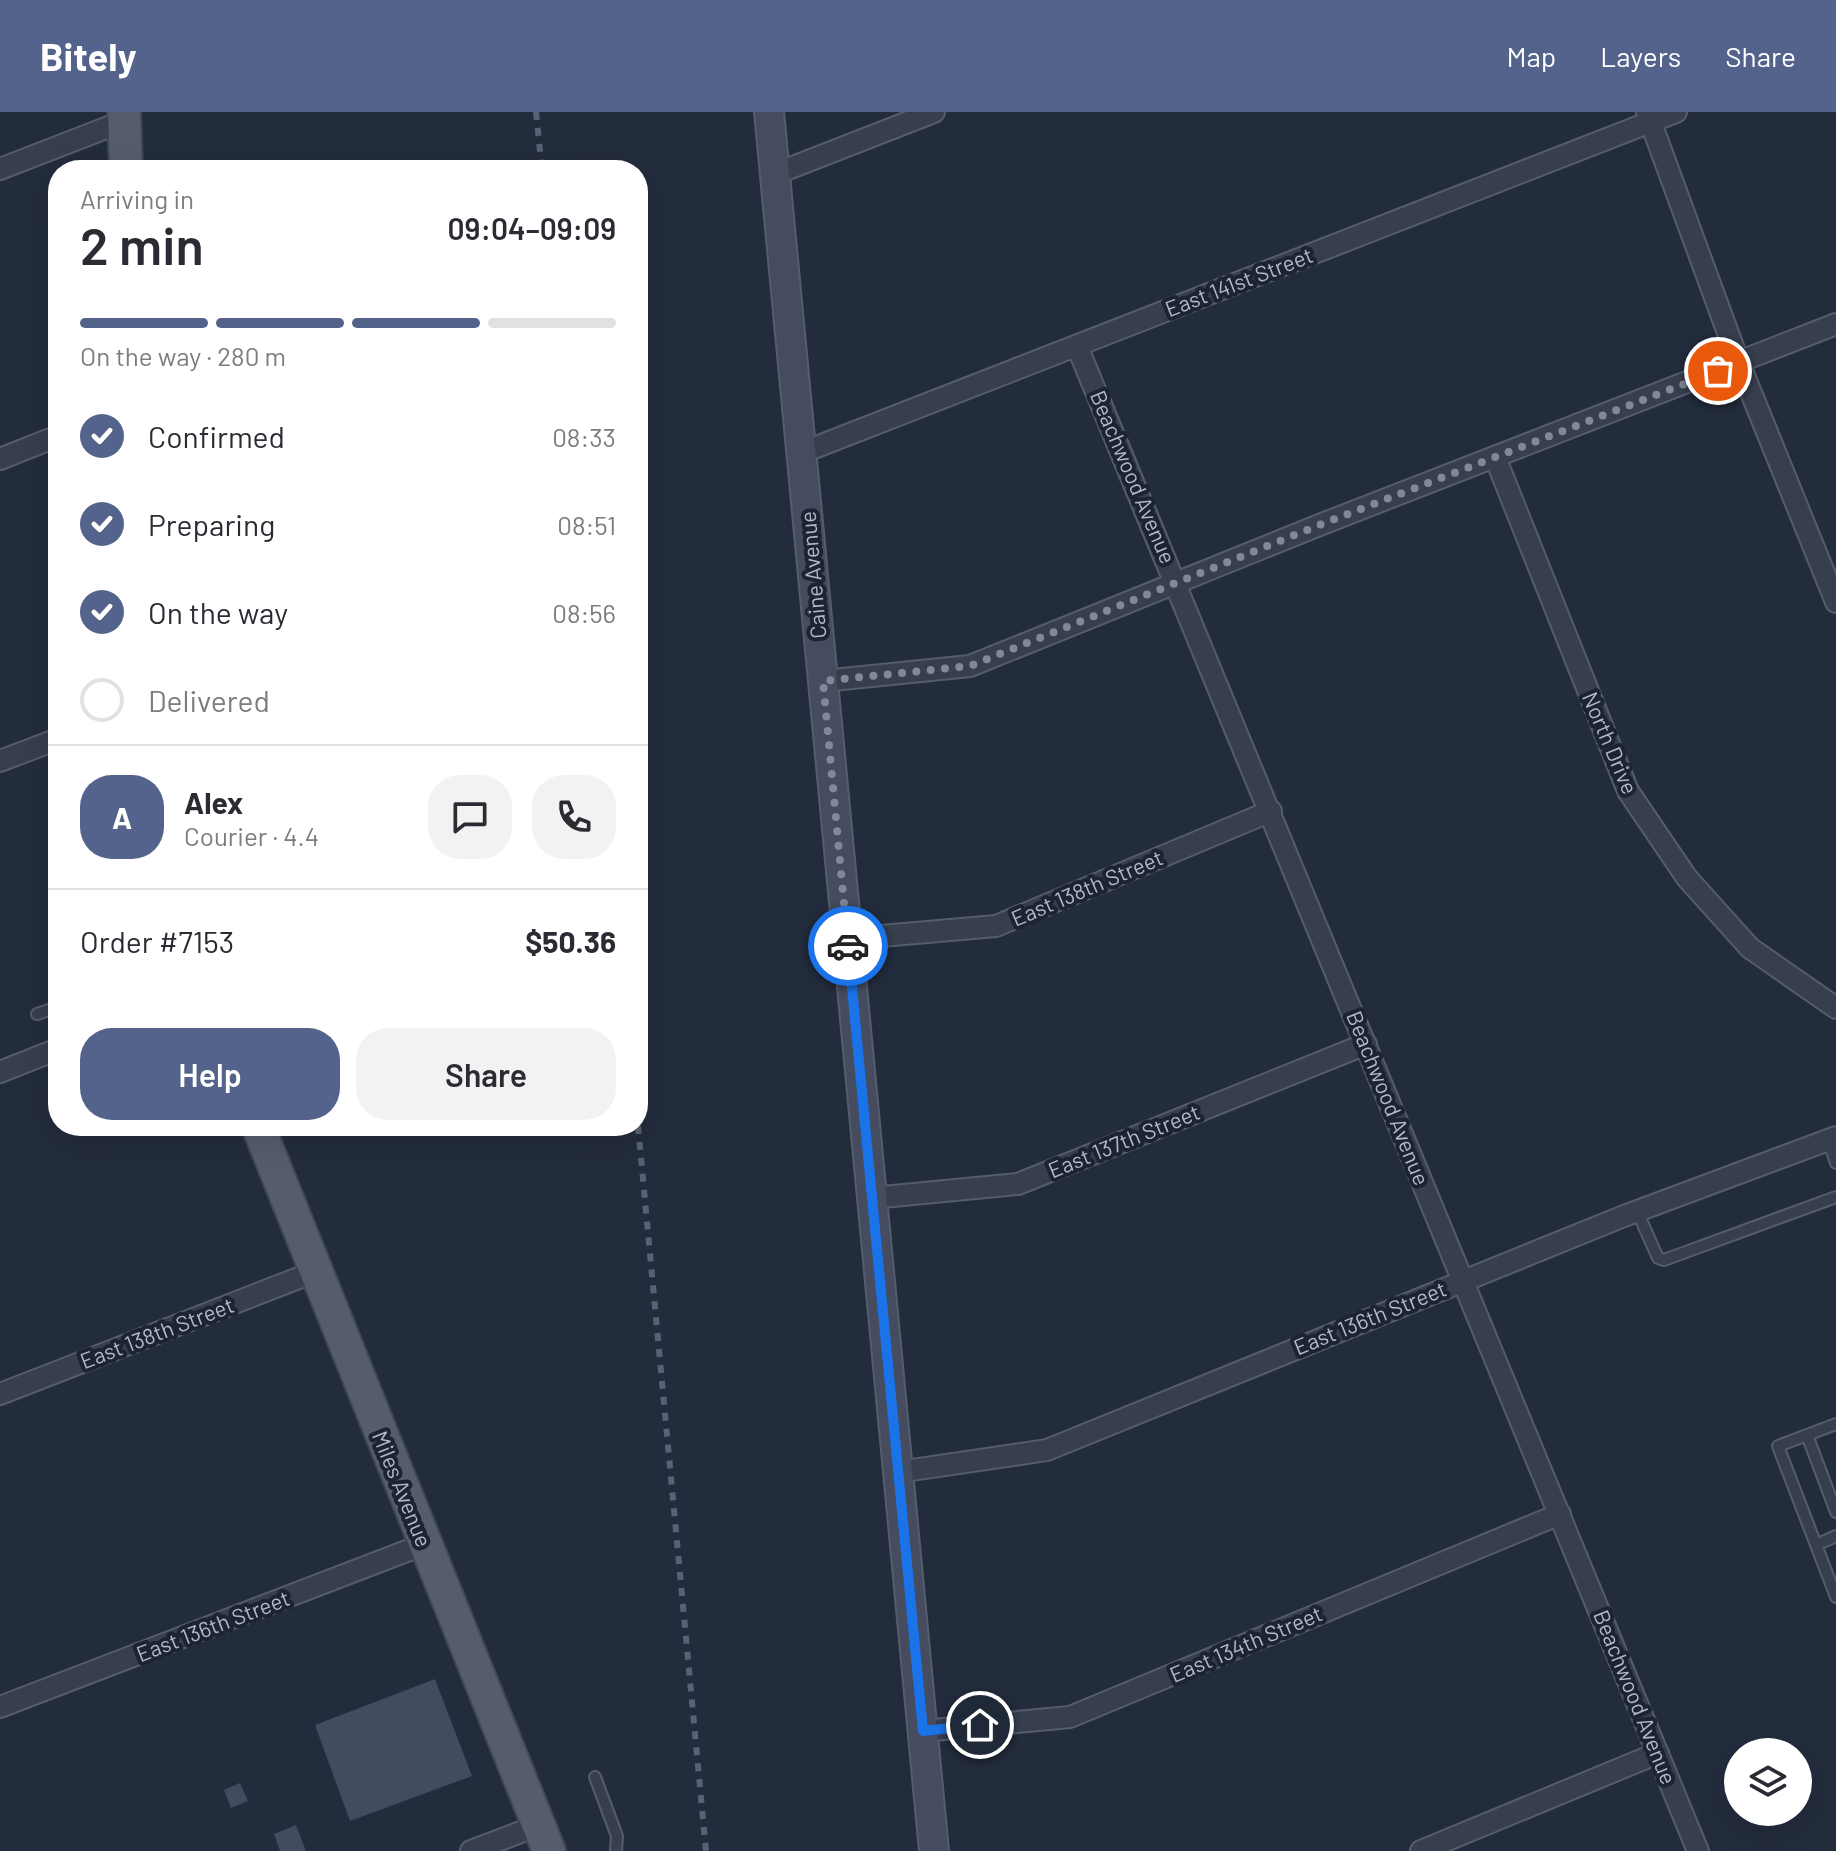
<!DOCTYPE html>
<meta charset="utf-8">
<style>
:root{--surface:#fff;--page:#f2f2f3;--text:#2b2b33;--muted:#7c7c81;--line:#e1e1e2;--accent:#54638c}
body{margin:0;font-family:Barlow,sans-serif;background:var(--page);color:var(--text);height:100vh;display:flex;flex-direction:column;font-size:30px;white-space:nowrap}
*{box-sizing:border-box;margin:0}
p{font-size:26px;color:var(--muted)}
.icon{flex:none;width:44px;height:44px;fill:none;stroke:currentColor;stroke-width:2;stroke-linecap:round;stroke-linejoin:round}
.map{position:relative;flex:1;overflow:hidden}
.drawer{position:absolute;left:48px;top:48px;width:600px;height:976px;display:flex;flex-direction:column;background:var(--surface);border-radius:32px;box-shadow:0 8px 32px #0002}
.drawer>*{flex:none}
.tools{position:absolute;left:1724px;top:1626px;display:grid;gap:16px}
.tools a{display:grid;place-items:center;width:88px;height:88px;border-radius:50%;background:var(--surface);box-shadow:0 8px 32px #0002;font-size:40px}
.pin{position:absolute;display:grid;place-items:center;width:68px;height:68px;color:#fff;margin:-34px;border:4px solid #fff;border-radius:50%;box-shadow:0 2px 8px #0007}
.courier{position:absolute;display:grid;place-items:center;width:80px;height:80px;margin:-40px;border:6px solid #1a73e8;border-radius:50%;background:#fff;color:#222;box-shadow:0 2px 10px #0007}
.overview em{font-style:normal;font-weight:600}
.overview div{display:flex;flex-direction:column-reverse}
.overview{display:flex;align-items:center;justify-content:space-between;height:136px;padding:0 32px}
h1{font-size:52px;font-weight:600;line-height:60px}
.bar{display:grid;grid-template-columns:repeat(4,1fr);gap:12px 8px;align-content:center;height:96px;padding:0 32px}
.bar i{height:10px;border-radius:6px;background:var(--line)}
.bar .current{background:var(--accent)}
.bar p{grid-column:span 4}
.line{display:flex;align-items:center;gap:20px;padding:0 32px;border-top:2px solid var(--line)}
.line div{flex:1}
.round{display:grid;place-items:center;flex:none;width:84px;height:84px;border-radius:32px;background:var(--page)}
ol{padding:0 32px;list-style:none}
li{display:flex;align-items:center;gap:24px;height:88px}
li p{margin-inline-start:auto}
li .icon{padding:8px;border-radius:50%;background:var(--accent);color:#fff;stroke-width:4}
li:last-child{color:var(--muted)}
li i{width:44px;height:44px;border:4px solid var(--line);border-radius:50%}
.cta{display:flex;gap:16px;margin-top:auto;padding:16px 32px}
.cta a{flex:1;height:92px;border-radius:32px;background:var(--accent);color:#fff;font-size:32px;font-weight:600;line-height:92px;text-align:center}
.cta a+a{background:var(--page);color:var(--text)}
header{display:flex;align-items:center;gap:48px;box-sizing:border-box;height:112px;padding:0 40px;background:var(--accent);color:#fff}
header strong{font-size:38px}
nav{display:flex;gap:44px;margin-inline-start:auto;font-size:28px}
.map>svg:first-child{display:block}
.building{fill:#424b5f}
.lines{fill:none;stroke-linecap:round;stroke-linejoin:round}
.lane-casing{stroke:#555c6b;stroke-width:14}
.street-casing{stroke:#555c6b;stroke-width:24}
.secondary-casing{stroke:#555c6b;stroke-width:32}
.primary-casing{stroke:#404756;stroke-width:36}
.lane{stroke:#373e4d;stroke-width:10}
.street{stroke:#373e4d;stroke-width:20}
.secondary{stroke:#454c60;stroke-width:28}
.primary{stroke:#555d6d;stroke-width:32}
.rail{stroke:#596174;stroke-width:6;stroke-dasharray:8 8;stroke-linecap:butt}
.done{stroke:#818897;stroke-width:8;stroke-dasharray:0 14.4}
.route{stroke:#1a73e8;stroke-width:10}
.labels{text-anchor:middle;stroke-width:8;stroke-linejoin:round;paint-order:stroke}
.street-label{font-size:22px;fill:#b3b9c8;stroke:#1c2332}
</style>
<header>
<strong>Bitely</strong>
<nav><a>Map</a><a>Layers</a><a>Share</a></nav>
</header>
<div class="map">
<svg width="1836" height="1739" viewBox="0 0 1836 1739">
<rect width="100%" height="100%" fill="#232c3d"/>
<g class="building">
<polygon points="435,1567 472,1664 350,1709 315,1613"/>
<polygon points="240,1671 248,1689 231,1696 224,1678"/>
<polygon points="296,1713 306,1739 280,1739 274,1722"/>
</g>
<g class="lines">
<defs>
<g id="lane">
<polyline points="37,902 58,895"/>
<polyline points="1828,1028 1836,1051"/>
<polyline points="1637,1099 1658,1146 1664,1148 1836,1085"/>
<polyline points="1836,1312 1778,1334 1836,1485"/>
<polyline points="1807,1323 1836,1400"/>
<polyline points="1816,1433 1836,1424"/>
<polyline points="595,1665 617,1724 616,1739"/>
</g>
<g id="street">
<polyline points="1647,0 1739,251 1836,490"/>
<polyline points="0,57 124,9"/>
<polyline points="775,62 934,0"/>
<polyline points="1077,234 1698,1739"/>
<polyline points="801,341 1676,0"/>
<polyline points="1495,345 1628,679 1687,766 1750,836 1836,896"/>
<polyline points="0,347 58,324"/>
<polyline points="823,569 970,554 1322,412 1836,212"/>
<polyline points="0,649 58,627"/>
<polyline points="847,827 996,814 1271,699"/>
<polyline points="0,960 58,937"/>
<polyline points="872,1086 1018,1072 1366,932"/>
<polyline points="0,1282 314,1160"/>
<polyline points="898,1360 1047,1338 1624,1104 1836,1025"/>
<polyline points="0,1595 425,1432"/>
<polyline points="923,1619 1070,1605 1560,1402"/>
<polyline points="471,1739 539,1713"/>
<polyline points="1421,1739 1658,1641"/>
</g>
<polyline id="secondary" points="769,0 934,1739"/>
<g id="primary">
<polyline points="124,0 126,58"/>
<polyline points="258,1014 549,1739"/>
</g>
</defs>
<use href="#lane" class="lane-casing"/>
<use href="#street" class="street-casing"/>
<use href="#secondary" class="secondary-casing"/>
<use href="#primary" class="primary-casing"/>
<use href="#lane" class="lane"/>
<use href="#street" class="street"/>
<use href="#secondary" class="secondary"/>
<use href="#primary" class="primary"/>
<g class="rail">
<polyline points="536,0 542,58"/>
<polyline points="638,1014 706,1739"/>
</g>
</g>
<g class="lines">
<polyline class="done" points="848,834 823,569 970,554 1322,412 1718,259"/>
<polyline class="route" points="848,834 923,1619 980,1613"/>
</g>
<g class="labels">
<g class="street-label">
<text transform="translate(1239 170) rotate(-21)" y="8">East 141st Street</text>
<text transform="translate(1133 365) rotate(67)" y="8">Beachwood Avenue</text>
<text transform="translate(813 463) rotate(-95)" y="8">Caine Avenue</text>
<text transform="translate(1610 631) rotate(67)" y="8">North Drive</text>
<text transform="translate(1087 776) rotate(-23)" y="8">East 138th Street</text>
<text transform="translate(1388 986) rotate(68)" y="8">Beachwood Avenue</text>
<text transform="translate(1124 1029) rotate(-22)" y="8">East 137th Street</text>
<text transform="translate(1370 1206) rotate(-22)" y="8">East 136th Street</text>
<text transform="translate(157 1221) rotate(-21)" y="8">East 138th Street</text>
<text transform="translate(402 1377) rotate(68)" y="8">Miles Avenue</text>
<text transform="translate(213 1514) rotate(-21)" y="8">East 136th Street</text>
<text transform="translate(1246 1532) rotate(-23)" y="8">East 134th Street</text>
<text transform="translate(1635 1585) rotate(68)" y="8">Beachwood Avenue</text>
</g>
</g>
</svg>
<div class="tools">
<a><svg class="icon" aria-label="layers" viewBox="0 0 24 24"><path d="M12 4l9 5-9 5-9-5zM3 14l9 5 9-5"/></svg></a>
</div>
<div class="pin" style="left:1718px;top:259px;background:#ea580c"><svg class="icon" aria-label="bag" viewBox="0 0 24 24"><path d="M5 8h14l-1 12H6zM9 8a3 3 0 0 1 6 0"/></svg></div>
<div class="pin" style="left:980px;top:1613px;background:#1f2937"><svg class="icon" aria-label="home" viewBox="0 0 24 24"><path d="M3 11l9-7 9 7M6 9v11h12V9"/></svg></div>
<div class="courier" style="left:848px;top:834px"><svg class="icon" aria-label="car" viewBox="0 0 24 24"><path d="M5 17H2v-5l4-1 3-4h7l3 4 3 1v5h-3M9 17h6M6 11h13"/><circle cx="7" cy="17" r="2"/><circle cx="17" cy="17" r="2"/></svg></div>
<section class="drawer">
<div class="overview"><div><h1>2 min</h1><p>Arriving in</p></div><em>09:04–09:09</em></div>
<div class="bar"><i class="current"></i><i class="current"></i><i class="current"></i><i></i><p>On the way · 280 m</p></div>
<ol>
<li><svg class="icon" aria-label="check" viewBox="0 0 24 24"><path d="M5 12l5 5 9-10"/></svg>Confirmed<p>08:33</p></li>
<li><svg class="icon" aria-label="check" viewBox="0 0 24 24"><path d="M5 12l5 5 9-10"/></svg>Preparing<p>08:51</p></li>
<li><svg class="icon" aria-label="check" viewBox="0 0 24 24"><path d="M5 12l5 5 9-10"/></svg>On the way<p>08:56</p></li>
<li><i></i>Delivered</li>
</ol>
<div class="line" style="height:144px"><b class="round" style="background:var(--accent);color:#fff">A</b><div><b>Alex</b><p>Courier · 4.4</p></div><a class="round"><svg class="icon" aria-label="chat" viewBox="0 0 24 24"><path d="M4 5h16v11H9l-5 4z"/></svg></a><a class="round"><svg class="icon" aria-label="phone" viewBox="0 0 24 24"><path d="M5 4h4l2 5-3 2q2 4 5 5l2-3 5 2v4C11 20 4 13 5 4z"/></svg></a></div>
<div class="line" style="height:104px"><div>Order #7153</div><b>$50.36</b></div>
<div class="cta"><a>Help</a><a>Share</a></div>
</section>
</div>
